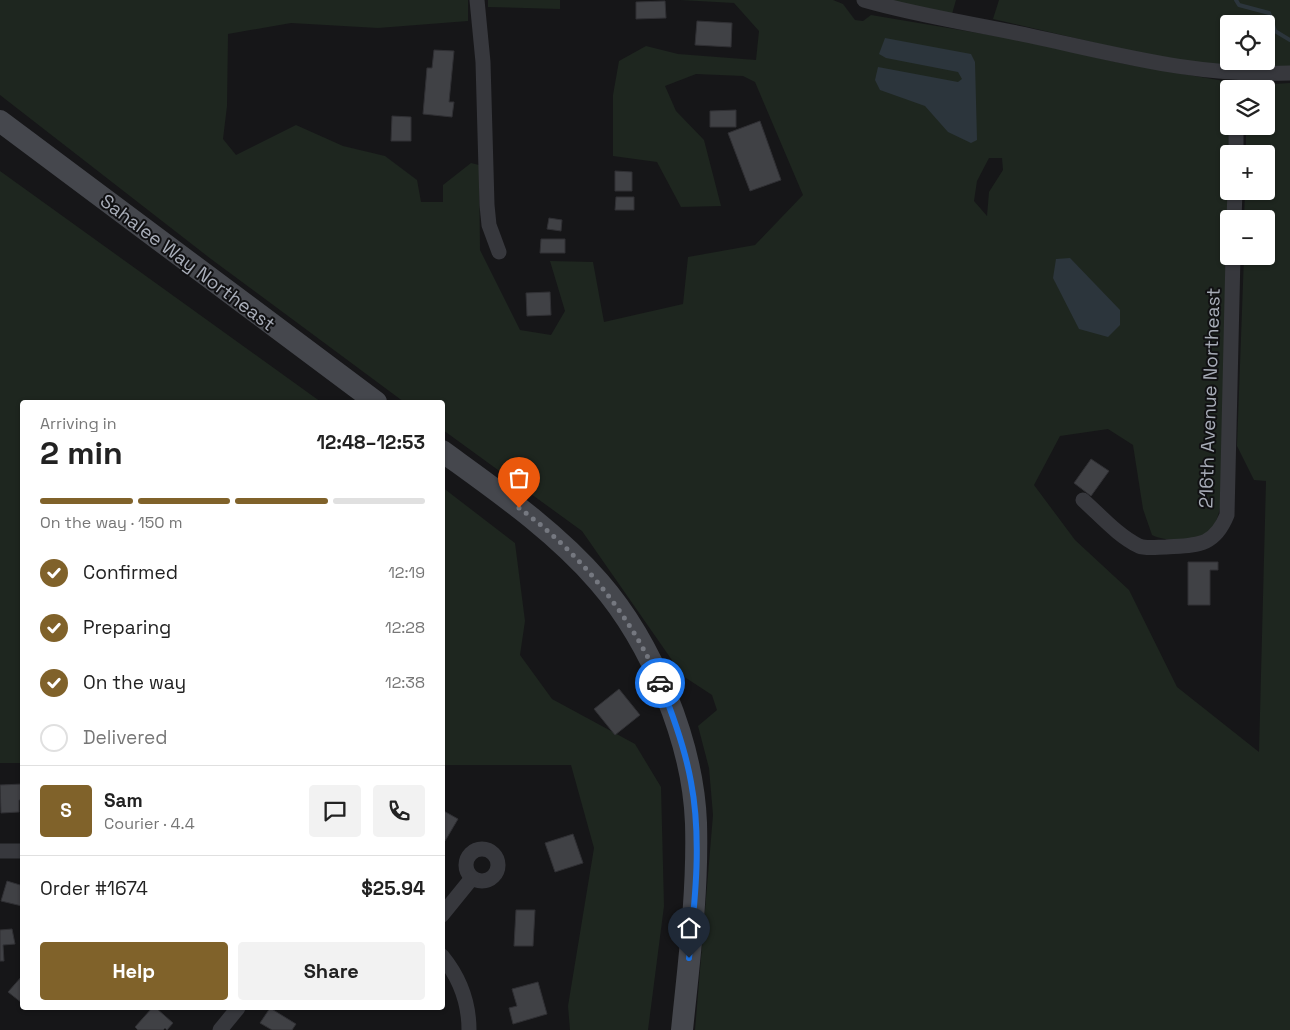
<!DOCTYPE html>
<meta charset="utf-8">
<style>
:root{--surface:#fff;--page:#f2f2f2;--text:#222;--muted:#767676;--line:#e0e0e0;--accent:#80622a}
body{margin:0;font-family:"Space Grotesk",sans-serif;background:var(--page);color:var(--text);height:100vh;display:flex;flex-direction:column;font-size:19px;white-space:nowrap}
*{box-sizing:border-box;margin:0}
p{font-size:16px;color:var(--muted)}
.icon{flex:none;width:28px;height:28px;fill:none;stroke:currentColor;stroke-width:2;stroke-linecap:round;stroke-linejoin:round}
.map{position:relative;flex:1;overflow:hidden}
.side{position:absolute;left:20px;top:400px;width:425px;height:610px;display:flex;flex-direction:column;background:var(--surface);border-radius:5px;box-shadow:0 1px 4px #0004}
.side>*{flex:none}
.tools{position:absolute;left:1220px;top:15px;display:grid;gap:10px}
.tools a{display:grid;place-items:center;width:55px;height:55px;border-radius:5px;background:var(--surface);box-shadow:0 1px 4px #0004;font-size:25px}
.pin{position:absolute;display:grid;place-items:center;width:42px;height:42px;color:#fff;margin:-51px -21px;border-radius:50% 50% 50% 0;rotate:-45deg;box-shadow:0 0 5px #0007}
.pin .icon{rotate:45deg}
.courier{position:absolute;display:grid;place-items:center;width:50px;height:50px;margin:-25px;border:4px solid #1a73e8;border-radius:50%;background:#fff;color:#222;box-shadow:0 1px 6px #0007}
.overview em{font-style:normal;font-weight:700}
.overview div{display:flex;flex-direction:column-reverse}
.overview{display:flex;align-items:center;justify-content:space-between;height:85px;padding:0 20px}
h1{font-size:32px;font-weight:700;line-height:38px}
.bar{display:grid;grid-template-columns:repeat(4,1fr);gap:8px 5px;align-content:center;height:60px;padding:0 20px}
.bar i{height:6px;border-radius:4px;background:var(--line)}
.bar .on{background:var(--accent)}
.bar p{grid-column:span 4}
.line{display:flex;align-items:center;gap:12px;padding:0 20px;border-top:1px solid var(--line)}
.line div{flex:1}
.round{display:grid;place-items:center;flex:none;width:52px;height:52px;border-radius:5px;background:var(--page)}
ol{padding:0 20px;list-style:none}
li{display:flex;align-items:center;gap:15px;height:55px}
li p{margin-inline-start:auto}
li .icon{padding:5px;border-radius:50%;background:var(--accent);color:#fff;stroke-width:4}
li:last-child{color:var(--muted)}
li i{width:28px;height:28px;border:2px solid var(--line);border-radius:50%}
.primary-button{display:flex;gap:10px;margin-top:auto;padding:10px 20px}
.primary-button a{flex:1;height:58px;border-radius:5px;background:var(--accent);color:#fff;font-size:20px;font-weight:700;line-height:58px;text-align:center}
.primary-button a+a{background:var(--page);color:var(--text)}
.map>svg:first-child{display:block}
.green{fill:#1e261f;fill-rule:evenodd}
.water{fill:#2c353c}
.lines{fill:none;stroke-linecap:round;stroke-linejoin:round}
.stream{stroke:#2c353c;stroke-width:4}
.building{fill:#404145;stroke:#303034}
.minor{stroke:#37383d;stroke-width:15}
.secondary{stroke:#45474d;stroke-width:22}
.done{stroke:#757880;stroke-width:5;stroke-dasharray:0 9}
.route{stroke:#1a73e8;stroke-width:6}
.labels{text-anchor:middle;stroke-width:4;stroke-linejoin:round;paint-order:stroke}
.street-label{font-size:19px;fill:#a8adb8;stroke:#111113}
</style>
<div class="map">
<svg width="1290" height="1030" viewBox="0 0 1290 1030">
<rect width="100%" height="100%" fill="#161618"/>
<g class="green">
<path d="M0 0H468V21L378 28 291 23 228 34 227 106 223 139 236 155 296 125 343 146 385 156 417 180 421 202H443V185L471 163 479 165 480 250 520 330 551 335 565 311 550 261 593 262 604 322 683 304 688 257 755 245 803 195 755 82 743 76 696 74 665 86 676 111 704 140 721 206 681 207 657 162 613 156V95L619 61 646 46 678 54 756 60 759 31 734 3 680 0H833L843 4 855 20 863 21 871 15 1014 39 1125 64 1224 81 1231 87 1229 89C1229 204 1227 319 1223 434 1222 458 1226 505 1214 525 1203 543 1169 543 1152 535L1143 509 1133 445 1108 429 1060 436 1034 485 1075 540 1129 590 1177 687 1259 752 1266 481 1254 480 1237 446 1244 256H1266V219H1244L1245 191H1266V154H1246V126H1266V89H1249L1255 85 1290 83V1030H695L713 815 709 768 698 726 717 710 712 695 683 676 582 531 443 430 442 402H404L211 259 0 95ZM989 158H1002L1003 170 989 192 987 216 974 201 977 181Z"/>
<polygon points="488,0 560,0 560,9 488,7"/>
<polygon points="887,0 956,0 952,14"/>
<path d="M999 0H1290V67H1238L1186 61 1126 50 993 19ZM1229 24H1266V61H1229Z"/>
<polygon points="0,171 321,402 22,402 22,763 0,763"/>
<polygon points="442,487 515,543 525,621 520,655 552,699 635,744 661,787 664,906 648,1030 570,1030 568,1006 594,848 571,765 443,765"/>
</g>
<g class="water">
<polygon points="885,38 971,54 975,62 977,140 971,143 948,132 925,106 880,90 875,80 878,67 958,82 962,79 958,72 886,58 879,54"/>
<polygon points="1070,258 1120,310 1120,325 1108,337 1079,329 1053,278 1056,259"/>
</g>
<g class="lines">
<polyline class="stream" points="1236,0 1239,5 1269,13 1275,31 1290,40"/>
</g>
<g class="building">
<polygon points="665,1 666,18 636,19 636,2"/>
<polygon points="697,21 732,23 731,47 695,45"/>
<polygon points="434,50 454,51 449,102 454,102 452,117 423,114 427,68 432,68"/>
<polygon points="736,110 736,127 710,127 710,111"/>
<polygon points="392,116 411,117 411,141 391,141"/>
<polygon points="760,121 781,180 750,191 728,133"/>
<polygon points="615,171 632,172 632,191 615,191"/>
<polygon points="616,197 634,197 634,210 615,210"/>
<polygon points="549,218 562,220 561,231 547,229"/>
<polygon points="541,239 565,239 565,253 540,253"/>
<polygon points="550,292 551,315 527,316 526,293"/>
<polygon points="1091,459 1109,471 1091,496 1074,483"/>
<polygon points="1188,562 1218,562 1218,570 1210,570 1210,605 1188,605"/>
<polygon points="619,689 640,715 615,735 594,709"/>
<polygon points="22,784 22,800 19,800 19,812 1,813 0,785"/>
<polygon points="442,810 458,819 445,841 442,840"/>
<polygon points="573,834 583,863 555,872 545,843"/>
<polygon points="7,881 20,885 22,881 22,906 1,901"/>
<polygon points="516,910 535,910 533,946 514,946"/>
<polygon points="12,929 15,944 3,945 4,961 0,961 0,930"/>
<polygon points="22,976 22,1003 8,992"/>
<polygon points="538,982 547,1014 513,1024 509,1008 517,1006 512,989"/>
<polygon points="152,1008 156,1008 173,1023 167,1030 165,1028 163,1030 138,1030 135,1027"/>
<polygon points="270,1008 296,1024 292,1030 272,1030 260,1023"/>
</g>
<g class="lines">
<g class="minor">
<polyline points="477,0 483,62 487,205 489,225 499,252"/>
<path d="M864 0C919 16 976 24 1031 36 1120 55 1198 77 1290 73"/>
<polyline points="1236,154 1236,126"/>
<polyline points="1234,219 1235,191"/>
<path d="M1083 500C1100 515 1118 536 1139 546 1146 549 1158 547 1166 547 1197 545 1214 547 1227 515L1233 256"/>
<circle cx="482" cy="865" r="16"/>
<polyline points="0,851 22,851"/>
<polyline points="442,915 472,878"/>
<path d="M442 956C460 978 469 1002 469 1030"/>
<polyline points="220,1030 238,1008"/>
</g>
<g class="secondary">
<polyline points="0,121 376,402"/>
<path d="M442 451C497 491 554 530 599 582 652 643 693 742 696 823 698 892 689 961 682 1030"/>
</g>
</g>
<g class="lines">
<path class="done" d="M519 508C578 551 631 615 660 683"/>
<path class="route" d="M660 683C673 715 685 748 691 782 702 839 695 901 689 958"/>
</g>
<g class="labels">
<g class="street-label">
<text transform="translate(188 262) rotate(37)" y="7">Sahalee Way Northeast</text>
<text transform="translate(1209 398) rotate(-88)" y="7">216th Avenue Northeast</text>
</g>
</g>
</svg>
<div class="tools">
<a><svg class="icon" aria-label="locate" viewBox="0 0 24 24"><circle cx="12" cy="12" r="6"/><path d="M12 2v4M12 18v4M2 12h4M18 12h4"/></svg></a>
<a><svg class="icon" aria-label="layers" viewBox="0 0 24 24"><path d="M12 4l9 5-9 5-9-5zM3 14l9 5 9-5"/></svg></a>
<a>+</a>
<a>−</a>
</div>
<div class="pin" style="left:519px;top:508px;background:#ea580c"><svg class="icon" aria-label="bag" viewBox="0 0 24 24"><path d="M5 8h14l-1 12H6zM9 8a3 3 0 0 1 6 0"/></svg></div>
<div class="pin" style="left:689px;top:958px;background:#1f2937"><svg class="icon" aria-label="home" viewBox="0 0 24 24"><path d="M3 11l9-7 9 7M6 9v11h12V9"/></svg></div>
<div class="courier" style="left:660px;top:683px"><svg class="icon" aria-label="car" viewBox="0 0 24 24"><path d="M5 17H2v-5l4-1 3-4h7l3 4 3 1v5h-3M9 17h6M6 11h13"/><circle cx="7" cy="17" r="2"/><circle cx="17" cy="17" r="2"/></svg></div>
<section class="side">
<div class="overview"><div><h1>2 min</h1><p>Arriving in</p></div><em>12:48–12:53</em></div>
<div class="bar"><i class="on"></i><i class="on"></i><i class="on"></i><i></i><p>On the way · 150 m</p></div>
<ol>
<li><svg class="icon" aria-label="check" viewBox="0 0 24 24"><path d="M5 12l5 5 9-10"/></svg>Confirmed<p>12:19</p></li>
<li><svg class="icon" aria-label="check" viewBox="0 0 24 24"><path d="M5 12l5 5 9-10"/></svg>Preparing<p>12:28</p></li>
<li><svg class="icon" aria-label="check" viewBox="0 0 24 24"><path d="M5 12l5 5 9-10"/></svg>On the way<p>12:38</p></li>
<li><i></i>Delivered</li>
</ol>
<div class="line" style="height:90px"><b class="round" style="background:var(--accent);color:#fff">S</b><div><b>Sam</b><p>Courier · 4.4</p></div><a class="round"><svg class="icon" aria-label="chat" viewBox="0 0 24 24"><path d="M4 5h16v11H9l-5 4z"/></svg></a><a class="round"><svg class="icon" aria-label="phone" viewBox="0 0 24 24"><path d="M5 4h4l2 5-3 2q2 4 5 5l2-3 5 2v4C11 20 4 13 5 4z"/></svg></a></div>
<div class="line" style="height:65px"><div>Order #1674</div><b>$25.94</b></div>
<div class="primary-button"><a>Help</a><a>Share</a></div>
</section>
</div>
